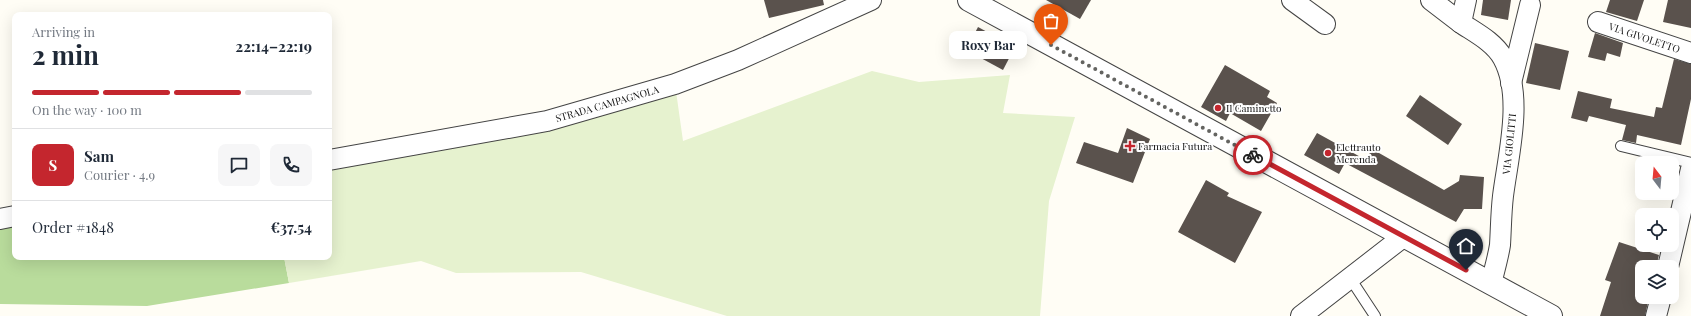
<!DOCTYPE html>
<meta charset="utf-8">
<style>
:root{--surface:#fff;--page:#f6f6f7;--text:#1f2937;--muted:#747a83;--line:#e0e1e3;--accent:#c4262e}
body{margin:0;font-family:"Playfair Display",serif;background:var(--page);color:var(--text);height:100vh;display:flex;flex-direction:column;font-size:15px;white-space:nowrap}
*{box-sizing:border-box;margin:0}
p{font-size:13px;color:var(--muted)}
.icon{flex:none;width:22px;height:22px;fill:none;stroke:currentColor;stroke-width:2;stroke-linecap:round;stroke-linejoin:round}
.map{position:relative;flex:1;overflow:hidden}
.panel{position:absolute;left:12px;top:12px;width:320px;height:248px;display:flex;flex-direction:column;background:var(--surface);border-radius:8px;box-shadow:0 4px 16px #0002}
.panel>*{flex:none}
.needle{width:26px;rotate:344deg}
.fabs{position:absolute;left:1635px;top:156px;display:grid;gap:8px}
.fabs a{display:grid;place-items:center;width:44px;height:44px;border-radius:8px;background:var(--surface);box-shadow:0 4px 16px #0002;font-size:20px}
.pin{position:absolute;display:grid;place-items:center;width:34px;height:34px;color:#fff;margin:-41px -17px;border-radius:50% 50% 50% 0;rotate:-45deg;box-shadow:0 0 4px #0007}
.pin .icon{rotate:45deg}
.courier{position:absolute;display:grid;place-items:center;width:40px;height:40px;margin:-20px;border:3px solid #c4262e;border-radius:50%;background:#fff;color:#222;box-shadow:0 1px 5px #0007}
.bubble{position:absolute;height:28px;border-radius:8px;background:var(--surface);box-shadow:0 4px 16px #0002;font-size:13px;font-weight:700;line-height:28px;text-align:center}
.overview em{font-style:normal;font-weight:700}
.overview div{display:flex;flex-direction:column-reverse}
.overview{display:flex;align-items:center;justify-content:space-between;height:68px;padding:0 20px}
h1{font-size:26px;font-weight:700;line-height:30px}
.bar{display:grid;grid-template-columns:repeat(4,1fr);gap:6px 4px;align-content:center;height:48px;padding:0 20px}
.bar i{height:5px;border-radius:3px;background:var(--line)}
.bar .on{background:var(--accent)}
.bar p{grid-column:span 4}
.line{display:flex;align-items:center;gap:10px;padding:0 20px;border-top:1px solid var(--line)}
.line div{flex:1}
.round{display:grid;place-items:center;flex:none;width:42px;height:42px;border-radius:8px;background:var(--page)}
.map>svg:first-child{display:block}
.forest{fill:#b9dc9c}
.pitch{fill:#e6f2cf}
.building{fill:#5a524d}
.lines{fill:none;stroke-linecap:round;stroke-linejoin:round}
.service-casing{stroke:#444;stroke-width:12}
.minor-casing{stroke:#444;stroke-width:22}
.tertiary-casing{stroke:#444;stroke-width:24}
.service{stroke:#fff;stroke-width:10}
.minor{stroke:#fff;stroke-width:20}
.tertiary{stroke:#fff;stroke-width:22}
.done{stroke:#646461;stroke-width:4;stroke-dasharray:0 7.2}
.route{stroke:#c4262e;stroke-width:5}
.poi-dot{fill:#c4262e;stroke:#fff;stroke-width:1.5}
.labels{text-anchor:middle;stroke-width:4;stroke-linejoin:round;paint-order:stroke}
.street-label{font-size:10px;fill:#111;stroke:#fff}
.poi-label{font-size:10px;fill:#111;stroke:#fff;text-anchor:start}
</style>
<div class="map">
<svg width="1691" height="316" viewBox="0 0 1691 316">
<rect width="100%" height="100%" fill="#fffdf5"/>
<polygon class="forest" points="15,216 15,257 284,257 289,283 147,306 0,304 0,219"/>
<polygon class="pitch" points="872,71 919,82 1010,75 1003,113 1075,117 1049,201 1040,316 727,316 581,272 456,273 421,261 289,283 284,257 329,257 329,160 675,84 683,141"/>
<g class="building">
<polygon points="764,0 823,0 824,5 769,18"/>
<polygon points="1046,0 1091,0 1080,19"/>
<polygon points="1483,0 1511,0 1508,20 1481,15"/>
<polygon points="1610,0 1644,0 1637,21 1606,12"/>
<polygon points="1668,0 1691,0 1691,28 1663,22"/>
<polygon points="978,27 1015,47 1003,70 966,50"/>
<polygon points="1595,33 1623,43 1620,57 1607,53 1605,61 1588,57"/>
<polygon points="1535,43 1569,51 1560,90 1526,83"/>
<polygon points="1674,59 1691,64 1691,99 1681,145 1637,135 1636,143 1622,140 1626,125 1589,116 1587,122 1571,118 1578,91 1612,99 1610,108 1654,117 1656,107 1662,108"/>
<polygon points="1225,65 1270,91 1267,97 1277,103 1261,131 1230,113 1226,121 1201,107"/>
<polygon points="1420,95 1462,124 1448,145 1406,116"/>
<polygon points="1127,128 1150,139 1133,183 1076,163 1084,142 1118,153"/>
<polygon points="1317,133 1366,160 1372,149 1444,190 1459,181 1460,175 1484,177 1482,209 1464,209 1456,222 1345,163 1339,174 1304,155"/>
<polygon points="1206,180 1229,193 1227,196 1262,212 1235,263 1178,232"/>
<polygon points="1619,242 1659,255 1656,267 1642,267 1642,297 1649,297 1645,316 1600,316 1611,282 1605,280"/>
</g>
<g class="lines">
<defs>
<g id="service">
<polyline points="1621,146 1691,163"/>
<polyline points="1350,278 1375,316"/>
</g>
<g id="minor">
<polyline points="1292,0 1325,24"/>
<polyline points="1431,0 1461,23"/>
<path d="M1466 0 1461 23C1476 33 1494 42 1503 58 1524 96 1508 156 1503 196 1501 213 1501 229 1500 245 1498 258 1494 271 1491 284"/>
<path id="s1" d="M1598 22 1691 53"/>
<polyline points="1511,83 1530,5"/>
<path id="s2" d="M329 160 547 121 675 84 738 60 871 0"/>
<polyline points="0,219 15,216"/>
<polyline points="1668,267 1691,169"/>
<polyline points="1301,316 1403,237"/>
<polyline points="1656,316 1661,297"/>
</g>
<polyline id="tertiary" points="969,0 1551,316"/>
</defs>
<use href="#service" class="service-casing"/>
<use href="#minor" class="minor-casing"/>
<use href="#tertiary" class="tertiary-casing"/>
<use href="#service" class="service"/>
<use href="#minor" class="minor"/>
<use href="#tertiary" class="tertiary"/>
</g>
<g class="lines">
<polyline class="done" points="1051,45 1253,155"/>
<polyline class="route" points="1253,155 1466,270"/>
</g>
<g class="poi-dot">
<circle cx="1218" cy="108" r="4"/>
<path d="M1128 140h4v4h4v4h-4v4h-4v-4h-4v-4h4z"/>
<circle cx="1328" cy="153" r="4"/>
</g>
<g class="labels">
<g class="street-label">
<text dy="4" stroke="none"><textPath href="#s1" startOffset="49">VIA GIVOLETTO</textPath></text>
<text dy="4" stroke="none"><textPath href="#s2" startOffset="284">STRADA CAMPAGNOLA</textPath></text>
<text transform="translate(1509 144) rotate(-84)" y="4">VIA GIOLITTI</text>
</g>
<g class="poi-label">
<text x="1226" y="112">Il Caminetto</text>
<text x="1138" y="150">Farmacia Futura</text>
<text x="1336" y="151">Elettrauto<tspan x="1336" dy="12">Merenda</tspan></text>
</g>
</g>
</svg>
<div class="fabs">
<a><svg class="needle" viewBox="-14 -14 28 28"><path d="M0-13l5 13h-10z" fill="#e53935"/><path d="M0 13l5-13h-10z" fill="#747a83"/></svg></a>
<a><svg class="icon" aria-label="locate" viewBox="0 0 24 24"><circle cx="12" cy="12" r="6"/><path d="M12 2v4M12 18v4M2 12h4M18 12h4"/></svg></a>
<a><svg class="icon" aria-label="layers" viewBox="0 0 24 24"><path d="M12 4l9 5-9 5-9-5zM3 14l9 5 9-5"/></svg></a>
</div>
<div class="pin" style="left:1051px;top:45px;background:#ea580c"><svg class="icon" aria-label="bag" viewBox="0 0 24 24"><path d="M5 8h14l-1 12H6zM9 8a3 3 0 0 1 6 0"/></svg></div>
<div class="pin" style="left:1466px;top:270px;background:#1f2937"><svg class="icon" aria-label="home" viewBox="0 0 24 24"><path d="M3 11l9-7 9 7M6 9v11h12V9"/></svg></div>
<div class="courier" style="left:1253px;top:155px"><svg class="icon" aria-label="bike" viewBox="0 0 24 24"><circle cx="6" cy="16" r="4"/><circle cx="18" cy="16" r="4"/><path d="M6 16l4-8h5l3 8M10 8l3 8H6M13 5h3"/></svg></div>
<div class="bubble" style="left:949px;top:31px;width:78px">Roxy Bar</div>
<section class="panel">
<div class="overview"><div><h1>2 min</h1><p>Arriving in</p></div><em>22:14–22:19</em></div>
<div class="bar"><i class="on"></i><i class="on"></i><i class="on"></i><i></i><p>On the way · 100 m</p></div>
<div class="line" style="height:72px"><b class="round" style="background:var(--accent);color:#fff">S</b><div><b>Sam</b><p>Courier · 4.9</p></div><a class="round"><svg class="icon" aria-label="chat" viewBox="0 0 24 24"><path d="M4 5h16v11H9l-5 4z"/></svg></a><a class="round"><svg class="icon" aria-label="phone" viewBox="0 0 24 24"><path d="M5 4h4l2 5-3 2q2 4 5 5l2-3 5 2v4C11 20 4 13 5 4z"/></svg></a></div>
<div class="line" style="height:52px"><div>Order #1848</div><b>€37.54</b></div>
</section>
</div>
